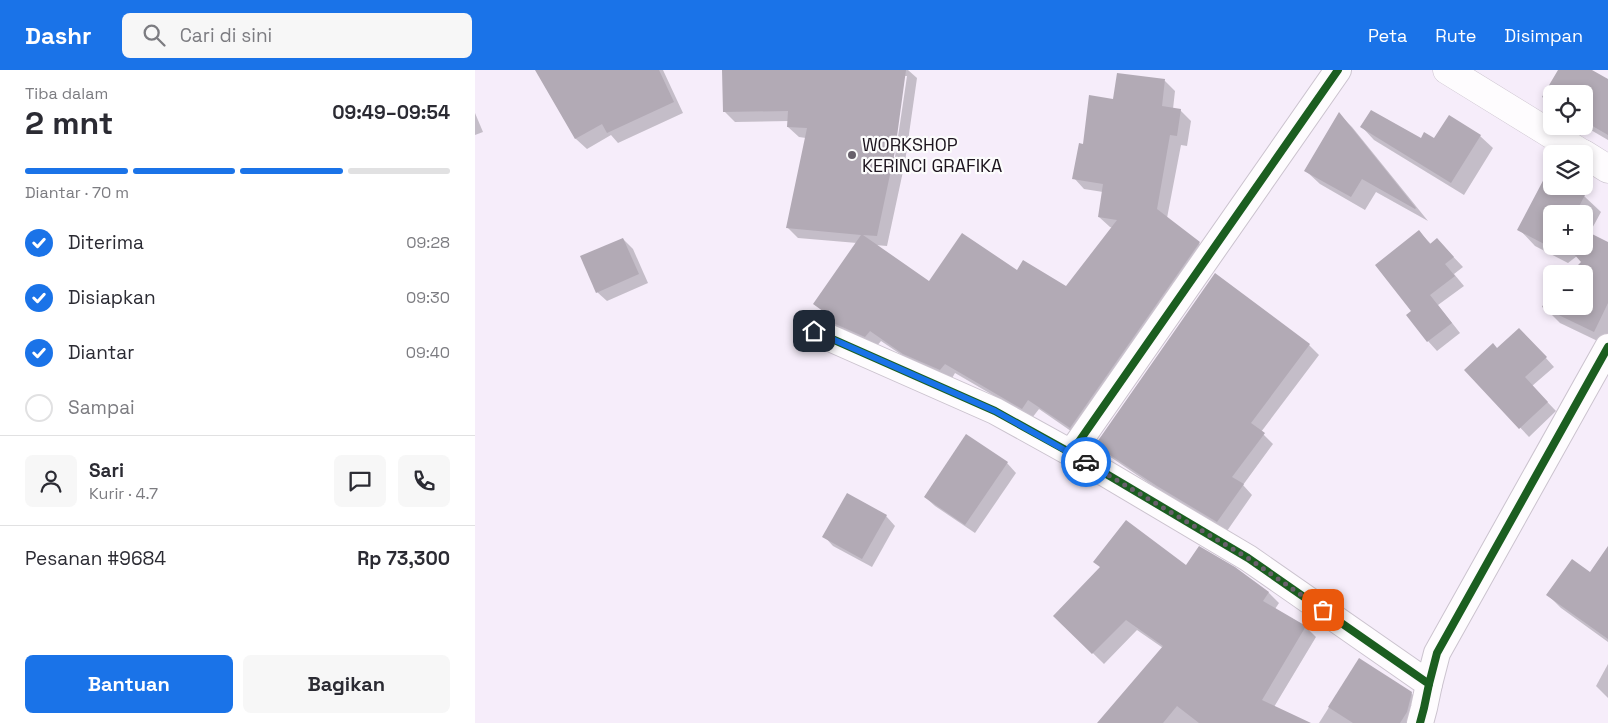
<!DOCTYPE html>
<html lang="id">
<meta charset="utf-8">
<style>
:root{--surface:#fff;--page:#f7f7f7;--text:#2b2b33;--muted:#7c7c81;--line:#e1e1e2;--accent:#1a73e8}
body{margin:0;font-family:"Space Grotesk",sans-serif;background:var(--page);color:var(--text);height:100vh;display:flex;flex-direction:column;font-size:19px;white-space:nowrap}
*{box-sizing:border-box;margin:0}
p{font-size:16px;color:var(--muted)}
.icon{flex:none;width:28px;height:28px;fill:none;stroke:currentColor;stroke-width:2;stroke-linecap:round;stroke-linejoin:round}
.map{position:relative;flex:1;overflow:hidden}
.details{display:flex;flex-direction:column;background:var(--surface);width:475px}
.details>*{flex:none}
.controls{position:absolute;left:1068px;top:15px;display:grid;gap:10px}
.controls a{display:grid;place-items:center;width:50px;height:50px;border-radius:8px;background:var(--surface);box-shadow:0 2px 8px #0003;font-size:25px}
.pin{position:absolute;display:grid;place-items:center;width:42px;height:42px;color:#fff;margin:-21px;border-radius:10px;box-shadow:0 2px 8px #0006}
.courier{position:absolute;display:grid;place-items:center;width:50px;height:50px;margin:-25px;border:4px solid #1a73e8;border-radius:50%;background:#fff;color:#222;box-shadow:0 1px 6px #0007}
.overview em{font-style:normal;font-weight:800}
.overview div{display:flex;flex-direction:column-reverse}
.overview{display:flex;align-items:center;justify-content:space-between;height:85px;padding:0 25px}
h1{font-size:32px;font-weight:800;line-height:38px}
.bar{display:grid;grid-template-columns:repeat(4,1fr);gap:8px 5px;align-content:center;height:60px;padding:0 25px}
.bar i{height:6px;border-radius:4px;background:var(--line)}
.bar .selected{background:var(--accent)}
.bar p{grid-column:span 4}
.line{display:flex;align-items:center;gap:12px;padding:0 25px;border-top:1px solid var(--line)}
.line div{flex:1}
.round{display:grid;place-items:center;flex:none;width:52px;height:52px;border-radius:8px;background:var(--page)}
ol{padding:0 25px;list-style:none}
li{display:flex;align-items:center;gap:15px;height:55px}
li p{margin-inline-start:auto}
li .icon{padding:5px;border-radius:50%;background:var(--accent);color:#fff;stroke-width:4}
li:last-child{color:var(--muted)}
li i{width:28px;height:28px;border:2px solid var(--line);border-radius:50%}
.action{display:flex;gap:10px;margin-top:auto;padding:10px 25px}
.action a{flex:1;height:58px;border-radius:8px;background:var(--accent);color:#fff;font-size:20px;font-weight:800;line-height:58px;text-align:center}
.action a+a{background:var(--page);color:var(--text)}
header{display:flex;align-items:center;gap:30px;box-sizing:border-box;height:70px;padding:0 25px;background:var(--accent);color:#fff}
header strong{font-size:24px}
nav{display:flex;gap:28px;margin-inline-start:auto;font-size:18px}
.search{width:350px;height:45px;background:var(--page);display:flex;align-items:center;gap:12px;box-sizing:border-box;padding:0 18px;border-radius:8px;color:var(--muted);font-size:19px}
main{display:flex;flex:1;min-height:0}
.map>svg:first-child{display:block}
.shadow{fill:#0003;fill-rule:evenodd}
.building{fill:#b2aab5}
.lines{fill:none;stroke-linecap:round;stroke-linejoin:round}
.minor-casing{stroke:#cbc3ce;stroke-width:28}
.tertiary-casing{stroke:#cbc3ce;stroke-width:29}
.minor{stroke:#fefcfe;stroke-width:26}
.tertiary{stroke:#fefcfe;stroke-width:28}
.cycleway-casing{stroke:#fcfcfc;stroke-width:11}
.cycleway{stroke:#1b5e20;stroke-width:8}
.done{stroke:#68606b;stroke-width:5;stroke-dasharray:0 9}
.route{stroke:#1a73e8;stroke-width:6}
.poi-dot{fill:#68606b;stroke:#fcfcfc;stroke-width:2}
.labels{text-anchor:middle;stroke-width:4.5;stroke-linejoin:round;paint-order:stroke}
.poi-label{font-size:18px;fill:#1c141e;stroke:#fcfcfc;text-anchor:start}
</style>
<header>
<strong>Dashr</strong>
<div class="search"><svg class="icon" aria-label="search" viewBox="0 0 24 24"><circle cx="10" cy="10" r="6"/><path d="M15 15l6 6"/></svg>Cari di sini</div>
<nav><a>Peta</a><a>Rute</a><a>Disimpan</a></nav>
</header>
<main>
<section class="details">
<div class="overview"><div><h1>2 mnt</h1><p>Tiba dalam</p></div><em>09:49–09:54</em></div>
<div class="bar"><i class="selected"></i><i class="selected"></i><i class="selected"></i><i></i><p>Diantar · 70 m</p></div>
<ol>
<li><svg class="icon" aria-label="check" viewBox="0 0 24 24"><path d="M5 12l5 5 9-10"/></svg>Diterima<p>09:28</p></li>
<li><svg class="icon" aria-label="check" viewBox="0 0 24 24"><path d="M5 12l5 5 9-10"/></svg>Disiapkan<p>09:30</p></li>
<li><svg class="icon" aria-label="check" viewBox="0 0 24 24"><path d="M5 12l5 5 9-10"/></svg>Diantar<p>09:40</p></li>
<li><i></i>Sampai</li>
</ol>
<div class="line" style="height:90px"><a class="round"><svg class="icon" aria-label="person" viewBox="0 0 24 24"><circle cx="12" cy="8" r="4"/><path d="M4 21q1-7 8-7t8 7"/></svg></a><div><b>Sari</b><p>Kurir · 4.7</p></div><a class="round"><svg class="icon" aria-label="chat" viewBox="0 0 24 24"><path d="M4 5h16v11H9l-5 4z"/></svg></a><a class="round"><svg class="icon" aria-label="phone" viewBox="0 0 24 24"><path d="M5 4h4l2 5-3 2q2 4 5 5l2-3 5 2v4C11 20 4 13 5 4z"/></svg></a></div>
<div class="line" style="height:65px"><div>Pesanan #9684</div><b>Rp 73,300</b></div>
<div class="action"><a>Bantuan</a><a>Bagikan</a></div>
</section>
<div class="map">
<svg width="1133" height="653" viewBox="0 0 1133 653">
<rect width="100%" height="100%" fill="#f6edfa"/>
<g class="shadow">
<polygon points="61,0 188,0 208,43 143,73 136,65 112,79 101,69"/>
<path d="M248 0H433L442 8 430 92 412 176 400 175 455 213 542 202 591 218 638 158 635 157 624 147 628 122 609 119 599 108 609 75 639 30 690 11 700 21 698 39 705 40 716 51 712 76 706 75 692 148 724 173 734 183 606 368 564 339 557 348 480 303 476 310 440 294 406 271 401 277 361 259 350 249 353 246 340 233 382 173 323 168 312 157 331 68 324 67 313 57 314 51 260 52 249 41ZM429 6H432L420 87H418Z"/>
<polygon points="1085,0 1114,0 1133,11 1133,70 1109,56 1109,24 1076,24 1076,34 1069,27"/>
<polygon points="0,43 8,62 0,65"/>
<polygon points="864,44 877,57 953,151 901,122 890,140 845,114 831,101"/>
<polygon points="887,57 946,70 959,70 1005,66 1018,78 989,125 899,70"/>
<path d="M1072 106 1076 109V116L1109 126 1126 142 1114 164 1133 173V276L1085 253 1068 236 1076 221V236H1109L1108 193 1102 186 1093 193 1060 176 1044 159ZM1076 144H1109V176H1076Z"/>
<polygon points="944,162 956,174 971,179 988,197 979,204 989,216 963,235 985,263 962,281 953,271 937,241"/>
<polygon points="148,169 158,179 173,213 132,231 122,222"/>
<polygon points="740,205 834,275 844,285 786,362 798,374 768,415 777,425 752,461 693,426 631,384 622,375"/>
<polygon points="1053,268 1079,297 1057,316 1081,341 1054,367 991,300 1022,279"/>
<polygon points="532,393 541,403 500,463 460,436 450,427"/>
<polygon points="411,446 420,456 397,497 358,476 349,466"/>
<polygon points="1126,488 1133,493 1133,572 1086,538 1073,525 1115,503"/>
<polygon points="712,497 793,522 804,533 800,539 831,557 841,567 799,637 833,653 636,653 688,578 662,560 629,594 580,546"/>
<polygon points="884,590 936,623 947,634 943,653 844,653"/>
<polygon points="1133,594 1133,628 1121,616"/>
</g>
<g class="building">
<polygon points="60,0 184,0 199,32 132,63 127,54 100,69"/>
<polygon points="247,0 431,0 420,81 402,166 388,165 454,211 487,163 542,200 548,190 591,216 642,150 623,147 628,114 597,109 604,73 608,74 614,25 638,29 642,3 690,9 687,36 706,39 702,66 695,65 682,139 725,172 595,358 553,330 547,339 470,294 465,300 428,284 395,261 390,267 349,249 352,244 338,234 386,165 311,158 332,58 312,57 313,41 248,42"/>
<polygon points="1083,0 1117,0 1133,9 1133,65 1109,51 1109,24 1076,24 1076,32 1067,27"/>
<polygon points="896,40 946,68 949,62 959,68 974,45 1006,65 976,113 885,57"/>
<polygon points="864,42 941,138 940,139 887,109 876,127 829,101"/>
<polygon points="1071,105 1076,107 1076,116 1093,116 1110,125 1100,144 1076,144 1075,177 1042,160"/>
<polygon points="944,160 955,174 962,168 979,187 970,194 980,206 955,225 977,253 952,272 931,245 936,241 900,195"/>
<polygon points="1109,160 1133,172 1133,233 1119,262 1067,237 1076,220 1076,236 1109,236 1109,204 1094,204 1106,192 1092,176 1109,176"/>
<polygon points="148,168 164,204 121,223 105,186"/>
<polygon points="740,203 835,274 776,353 790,363 757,407 769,414 742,452 682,416 620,375"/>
<polygon points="1044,258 1072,287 1050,307 1073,332 1044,359 989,300 1018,273 1022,278"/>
<polygon points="491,364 533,392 490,455 449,427"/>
<polygon points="372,423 412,445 387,489 347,467"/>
<polygon points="651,450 711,495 724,476 760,497 794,522 788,531 831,556 787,630 836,653 724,653 702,636 688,653 622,653 688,576 651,550 617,584 578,546 625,497 618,492"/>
<polygon points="1133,476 1133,569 1071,525 1097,489 1115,502"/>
<polygon points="884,588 937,622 932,642 925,653 878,653 853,637"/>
</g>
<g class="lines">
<defs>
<g id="minor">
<polyline points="339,261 520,341 596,383 773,488 954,614 949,638 945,653"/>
<polyline points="596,383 863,0"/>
<polyline points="954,614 962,583 1133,277"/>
</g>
<g id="tertiary">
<polyline points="972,0 1108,84"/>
<polyline points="1109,84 1133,99"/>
</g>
</defs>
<use href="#minor" class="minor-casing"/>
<use href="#tertiary" class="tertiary-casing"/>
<use href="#minor" class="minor"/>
<use href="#tertiary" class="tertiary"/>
<defs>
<g id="cycleway">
<polyline points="339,261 520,341 596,383 773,488 954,614 949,638 945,653"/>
<polyline points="596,383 863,0"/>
<polyline points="954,614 962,583 1133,277"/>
</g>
</defs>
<use href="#cycleway" class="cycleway-casing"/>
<use href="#cycleway" class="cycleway"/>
</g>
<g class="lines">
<polyline class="done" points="611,392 773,488 848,540"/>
<polyline class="route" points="339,261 520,341 611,392"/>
</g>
<circle class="poi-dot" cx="377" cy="85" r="5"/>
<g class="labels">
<g class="poi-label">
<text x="387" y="81">WORKSHOP<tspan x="387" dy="21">KERINCI GRAFIKA</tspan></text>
</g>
</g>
</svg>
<div class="controls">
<a><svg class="icon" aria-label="locate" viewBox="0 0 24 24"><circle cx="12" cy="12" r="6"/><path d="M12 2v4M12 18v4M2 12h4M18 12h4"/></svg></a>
<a><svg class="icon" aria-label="layers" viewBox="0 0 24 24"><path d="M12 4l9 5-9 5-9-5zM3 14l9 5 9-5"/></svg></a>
<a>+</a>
<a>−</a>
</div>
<div class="pin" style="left:848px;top:540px;background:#ea580c"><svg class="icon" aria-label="bag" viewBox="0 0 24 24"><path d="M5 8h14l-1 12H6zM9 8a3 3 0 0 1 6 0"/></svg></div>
<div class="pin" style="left:339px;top:261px;background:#1f2937"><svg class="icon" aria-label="home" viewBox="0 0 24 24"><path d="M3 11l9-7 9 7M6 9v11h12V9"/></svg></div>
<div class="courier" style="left:611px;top:392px"><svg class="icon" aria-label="car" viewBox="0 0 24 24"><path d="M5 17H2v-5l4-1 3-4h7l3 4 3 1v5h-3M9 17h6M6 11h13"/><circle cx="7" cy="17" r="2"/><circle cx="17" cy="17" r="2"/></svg></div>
</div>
</main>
